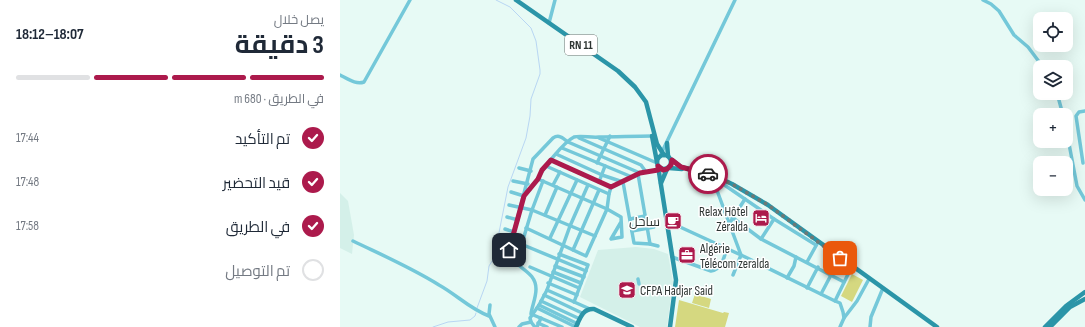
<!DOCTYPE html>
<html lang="ar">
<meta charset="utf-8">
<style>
:root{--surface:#fff;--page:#f2f2f3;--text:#1f2937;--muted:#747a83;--line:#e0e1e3;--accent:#ac1a4c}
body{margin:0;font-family:"Sofia Sans Condensed",Cairo,sans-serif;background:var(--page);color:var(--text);direction:rtl;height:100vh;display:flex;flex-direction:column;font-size:15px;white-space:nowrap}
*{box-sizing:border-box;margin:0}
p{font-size:13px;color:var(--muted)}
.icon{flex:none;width:22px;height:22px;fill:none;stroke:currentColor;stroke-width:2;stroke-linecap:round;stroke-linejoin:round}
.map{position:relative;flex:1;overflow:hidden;direction:ltr}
.details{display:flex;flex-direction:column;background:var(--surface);width:340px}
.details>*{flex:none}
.tools{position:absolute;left:693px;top:12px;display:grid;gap:8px}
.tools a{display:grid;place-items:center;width:40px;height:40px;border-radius:8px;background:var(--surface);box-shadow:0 4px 16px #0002;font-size:20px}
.pin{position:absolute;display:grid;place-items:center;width:34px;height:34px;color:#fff;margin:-17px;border-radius:8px;box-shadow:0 2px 6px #0006}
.courier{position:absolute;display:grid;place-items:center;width:40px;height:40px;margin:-20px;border:3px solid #ac1a4c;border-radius:50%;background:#fff;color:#222;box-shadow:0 1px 5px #0007}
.overview em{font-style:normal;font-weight:700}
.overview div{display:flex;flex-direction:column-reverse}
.overview{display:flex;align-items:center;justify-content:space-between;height:68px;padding:0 16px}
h1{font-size:26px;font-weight:700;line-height:30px}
.bar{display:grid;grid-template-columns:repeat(4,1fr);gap:6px 4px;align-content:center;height:48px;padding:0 16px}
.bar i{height:5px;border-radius:3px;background:var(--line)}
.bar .current{background:var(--accent)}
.bar p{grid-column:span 4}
ol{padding:0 16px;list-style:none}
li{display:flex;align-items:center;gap:12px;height:44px}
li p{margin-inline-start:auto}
li .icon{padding:4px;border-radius:50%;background:var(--accent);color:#fff;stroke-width:4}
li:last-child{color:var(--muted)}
li i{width:22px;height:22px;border:2px solid var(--line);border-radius:50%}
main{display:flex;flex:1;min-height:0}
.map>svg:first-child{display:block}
.built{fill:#d4f0e9}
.green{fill:#d5d880}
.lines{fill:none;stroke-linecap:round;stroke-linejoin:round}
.stream{stroke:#b8d6f3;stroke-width:1}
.minor{stroke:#74c8d9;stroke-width:3.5}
.major{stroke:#2b95a8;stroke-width:4.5}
.done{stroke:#6d7976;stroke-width:4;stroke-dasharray:0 7.2}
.route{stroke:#ac1a4c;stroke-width:5}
.labels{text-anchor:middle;stroke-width:3;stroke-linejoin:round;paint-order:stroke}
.shield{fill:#fff;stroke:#6b706f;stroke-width:1}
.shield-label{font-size:12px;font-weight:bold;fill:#2c3331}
.poi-label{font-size:13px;fill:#2c3331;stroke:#fff;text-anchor:end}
</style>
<main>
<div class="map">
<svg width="745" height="327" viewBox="0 0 745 327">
<rect width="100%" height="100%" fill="#e7faf5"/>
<g class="built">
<polygon points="0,193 8,201 14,235 12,254 0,248"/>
<polygon points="296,247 314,249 328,254 333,282 327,327 300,327 240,297 258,250"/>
</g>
<g class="green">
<polygon points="512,274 523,280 512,302 501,296"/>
<polygon points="355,294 371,299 369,308 352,303"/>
<polygon points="339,300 383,313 384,312 389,313 385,327 335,327"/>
</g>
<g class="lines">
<g class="stream">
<polyline points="137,308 147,281 149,266 154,258 168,187 186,138 190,116 191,99 200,74 200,70 196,41 191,28 170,7 156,0"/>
<polyline points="93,327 108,322 130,320 135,316 136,313"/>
</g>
<g class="minor">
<polyline points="643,0 651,4 659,11 674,35 688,47 703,67"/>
<polyline points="209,23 215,0"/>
<path d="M0 75C8 79 16 85 24 82L70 0"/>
<polyline points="717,93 723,115"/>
<polyline points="726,128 737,186 745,200"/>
<polyline points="239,138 301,165 306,172"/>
<polyline points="259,138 317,163"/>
<polyline points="222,148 292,177"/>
<polyline points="216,154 262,175 283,182 294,243 310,244 318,246"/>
<polyline points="320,156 395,0"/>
<polyline points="211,160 271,187"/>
<polyline points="257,163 270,136"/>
<polyline points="743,163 736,116 739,112 745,111"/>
<polyline points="206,166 269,194"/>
<polyline points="179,168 191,171"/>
<polyline points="298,174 310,244"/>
<polyline points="372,177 401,255 393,275"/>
<polyline points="173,181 188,184"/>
<polyline points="259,182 265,166"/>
<polyline points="374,183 383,184 434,219 476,245"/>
<polyline points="213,185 220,172"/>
<polyline points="171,192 184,196 198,179"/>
<polyline points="169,205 192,210 255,236"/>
<polyline points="385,212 421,239 504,282"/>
<polyline points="205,215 217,187"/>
<polyline points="167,217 178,220"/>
<polyline points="290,219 305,216"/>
<polyline points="327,221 401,255 495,301 512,266"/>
<path d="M281 222 271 239 282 237 281 217 267 209 198 179C202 169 224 142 234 137 241 135 251 138 259 137 276 137 294 136 312 136"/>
<polyline points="389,224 405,199"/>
<polyline points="186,228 246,256 267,209 269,194 271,187 300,173 318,170"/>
<polyline points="165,229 174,232"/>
<polyline points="292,231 314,227"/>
<polyline points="164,238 172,240"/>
<polyline points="210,238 237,180"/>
<polyline points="421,239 434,219"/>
<path d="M13 241C42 255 72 268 99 285 117 295 130 309 149 316"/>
<polyline points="181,244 246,271"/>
<polyline points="233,250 259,190"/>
<polyline points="219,254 248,265 234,302"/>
<path d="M332 257 371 271C382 270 384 257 387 248"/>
<polyline points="467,262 477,244"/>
<polyline points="176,263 192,210 203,181"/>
<polyline points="215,266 244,277"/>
<polyline points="190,267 239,288"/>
<polyline points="213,272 241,283"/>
<polyline points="447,278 454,266 456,257"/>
<polyline points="298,279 299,284"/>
<polyline points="208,283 237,295"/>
<polyline points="467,288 478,267"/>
<polyline points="207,290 250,309"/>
<polyline points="481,294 491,275"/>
<polyline points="204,295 242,313"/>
<polyline points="201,301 240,319"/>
<polyline points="495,301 500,303 503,312 504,318"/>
<polyline points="150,305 149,314 155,327"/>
<polyline points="199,305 238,324"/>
<polyline points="197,308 236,327"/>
<polyline points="198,323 207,327"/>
<polyline points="179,327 182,324 191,322"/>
<polyline points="195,327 191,322 190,318 199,305 207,290 230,226 248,185"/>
<polyline points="197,327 201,318"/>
<path d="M222 327 191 314C192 306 196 298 196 289 196 269 171 268 169 250L193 159 213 138C219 134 223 138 228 142L300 173"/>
<polyline points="500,327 504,318 517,301 529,279"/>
<polyline points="530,327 531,317 543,288"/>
</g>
<g class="major">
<polyline points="176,0 278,71 295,87 306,102 317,144 324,155"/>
<polyline points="312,136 317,162"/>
<polyline points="327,143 328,156"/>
<circle cx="324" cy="162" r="7"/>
<polyline points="332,160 341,167 375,176 392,184 428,205 597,327"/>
<polyline points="318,166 336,280 330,327"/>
<polyline points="329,168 342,169"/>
<polyline points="321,183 327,169"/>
<path d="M236 327C240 318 243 308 254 309L292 327"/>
<polyline points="705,327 726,306 745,292"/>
<polyline points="710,327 730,307 745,299"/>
</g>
</g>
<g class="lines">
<polyline class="done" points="368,174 392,184 428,205 500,258"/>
<polyline class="route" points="169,250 184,196 198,179 202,170 211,160 271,187 300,173 318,170 318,166 323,170 327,169 331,165 332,160 341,167 368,174"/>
</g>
<defs>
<symbol id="hotel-square" viewBox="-11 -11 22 22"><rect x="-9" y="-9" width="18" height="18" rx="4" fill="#ac1a4c" stroke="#fff"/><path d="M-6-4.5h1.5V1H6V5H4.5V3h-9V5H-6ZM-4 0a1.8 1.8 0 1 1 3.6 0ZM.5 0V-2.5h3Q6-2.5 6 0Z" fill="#fff"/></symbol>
<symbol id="cafe-square" viewBox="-11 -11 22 22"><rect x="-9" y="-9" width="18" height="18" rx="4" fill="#ac1a4c" stroke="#fff"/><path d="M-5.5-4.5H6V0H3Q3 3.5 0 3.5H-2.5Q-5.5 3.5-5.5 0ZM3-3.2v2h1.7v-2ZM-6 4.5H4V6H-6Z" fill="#fff"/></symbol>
<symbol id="office-square" viewBox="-11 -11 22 22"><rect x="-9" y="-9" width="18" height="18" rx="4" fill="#ac1a4c" stroke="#fff"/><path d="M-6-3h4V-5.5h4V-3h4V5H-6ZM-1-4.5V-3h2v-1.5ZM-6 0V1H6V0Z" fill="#fff"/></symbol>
<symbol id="university-square" viewBox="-11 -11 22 22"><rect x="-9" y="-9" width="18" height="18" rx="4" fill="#ac1a4c" stroke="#fff"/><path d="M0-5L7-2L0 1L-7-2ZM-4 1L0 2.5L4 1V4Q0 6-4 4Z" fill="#fff"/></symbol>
</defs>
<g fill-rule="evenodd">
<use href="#hotel-square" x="411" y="208" width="20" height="20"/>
<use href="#cafe-square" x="323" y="211" width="20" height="20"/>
<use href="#office-square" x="337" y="245" width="20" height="20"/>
<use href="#university-square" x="277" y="280" width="20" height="20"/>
</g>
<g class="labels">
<rect class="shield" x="225" y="35" width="32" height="20" rx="3"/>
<g class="shield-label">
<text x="241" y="49">RN 11</text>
</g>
<g class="poi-label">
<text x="408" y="216">Relax Hôtel<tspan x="408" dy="15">Zéralda</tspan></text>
<text x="320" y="226">ساحل</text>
<text x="360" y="253" text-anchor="start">Algérie<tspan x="360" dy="15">Télécom zeralda</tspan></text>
<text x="300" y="295" text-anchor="start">CFPA Hadjar Said</text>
</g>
</g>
</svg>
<div class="tools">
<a><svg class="icon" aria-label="locate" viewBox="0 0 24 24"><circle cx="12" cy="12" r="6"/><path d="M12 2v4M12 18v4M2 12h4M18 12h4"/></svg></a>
<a><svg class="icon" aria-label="layers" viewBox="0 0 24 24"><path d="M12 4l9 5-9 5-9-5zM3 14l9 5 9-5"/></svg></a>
<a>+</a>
<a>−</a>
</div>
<div class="pin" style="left:500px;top:258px;background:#ea580c"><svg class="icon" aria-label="bag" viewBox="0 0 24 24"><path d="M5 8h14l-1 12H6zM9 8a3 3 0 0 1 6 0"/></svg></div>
<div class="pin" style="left:169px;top:250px;background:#1f2937"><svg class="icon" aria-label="home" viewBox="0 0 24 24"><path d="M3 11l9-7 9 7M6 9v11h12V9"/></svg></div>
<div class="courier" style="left:368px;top:174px"><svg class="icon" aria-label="car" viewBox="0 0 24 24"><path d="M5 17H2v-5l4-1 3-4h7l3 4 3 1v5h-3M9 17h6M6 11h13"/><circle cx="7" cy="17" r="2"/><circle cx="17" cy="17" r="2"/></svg></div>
</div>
<section class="details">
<div class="overview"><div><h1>3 دقيقة</h1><p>يصل خلال</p></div><em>18:07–18:12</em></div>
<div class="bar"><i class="current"></i><i class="current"></i><i class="current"></i><i></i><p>في الطريق · 680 m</p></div>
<ol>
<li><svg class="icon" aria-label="check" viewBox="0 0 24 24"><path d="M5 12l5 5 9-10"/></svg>تم التأكيد<p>17:44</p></li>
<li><svg class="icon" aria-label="check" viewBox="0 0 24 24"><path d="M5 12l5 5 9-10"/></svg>قيد التحضير<p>17:48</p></li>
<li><svg class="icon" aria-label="check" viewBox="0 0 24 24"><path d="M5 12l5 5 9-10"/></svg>في الطريق<p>17:58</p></li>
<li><i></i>تم التوصيل</li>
</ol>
</section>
</main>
